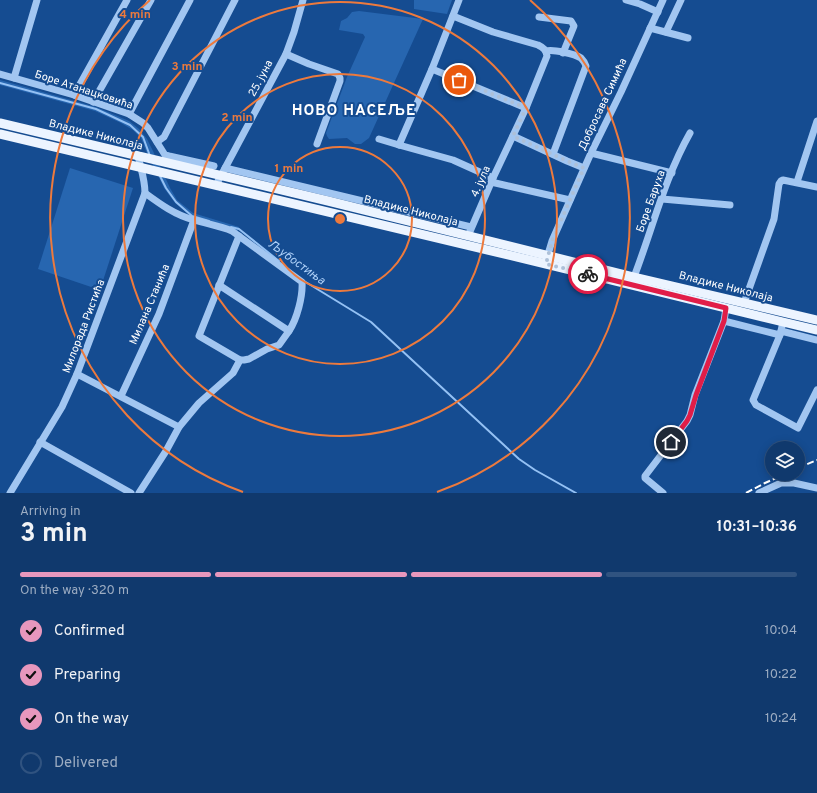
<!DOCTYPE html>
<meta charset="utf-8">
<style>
:root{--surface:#10396d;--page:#194072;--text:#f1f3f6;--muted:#9cacc2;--line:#305380;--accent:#e797bd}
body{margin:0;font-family:Overpass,sans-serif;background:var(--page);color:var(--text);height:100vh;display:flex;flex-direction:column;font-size:15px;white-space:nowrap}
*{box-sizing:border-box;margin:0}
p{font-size:13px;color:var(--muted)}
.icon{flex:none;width:22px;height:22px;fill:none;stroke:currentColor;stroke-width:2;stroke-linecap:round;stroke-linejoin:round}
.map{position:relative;height:493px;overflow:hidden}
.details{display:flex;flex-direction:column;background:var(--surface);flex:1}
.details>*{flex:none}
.controls{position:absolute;left:765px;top:441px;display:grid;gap:8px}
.controls a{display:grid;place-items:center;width:40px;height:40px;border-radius:50%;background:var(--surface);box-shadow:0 2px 10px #0003,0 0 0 1px var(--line);font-size:20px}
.pin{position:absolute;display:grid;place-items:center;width:34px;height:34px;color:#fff;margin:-17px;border:2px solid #fff;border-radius:50%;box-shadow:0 1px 4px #0007}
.courier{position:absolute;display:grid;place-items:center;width:40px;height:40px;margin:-20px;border:3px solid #e11d48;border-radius:50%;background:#fff;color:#222;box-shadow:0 1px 5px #0007}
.head em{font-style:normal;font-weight:700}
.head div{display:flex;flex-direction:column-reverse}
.head{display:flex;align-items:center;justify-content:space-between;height:68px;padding:0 20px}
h1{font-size:26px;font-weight:700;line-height:30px}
.bar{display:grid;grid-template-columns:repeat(4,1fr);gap:6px 4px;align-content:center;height:48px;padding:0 20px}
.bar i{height:5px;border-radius:3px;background:var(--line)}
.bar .active{background:var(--accent)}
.bar p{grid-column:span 4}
ol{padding:0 20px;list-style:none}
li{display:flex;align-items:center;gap:12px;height:44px}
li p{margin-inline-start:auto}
li .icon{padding:4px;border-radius:50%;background:var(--accent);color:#111;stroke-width:4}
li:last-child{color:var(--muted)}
li i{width:22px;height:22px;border:2px solid var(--line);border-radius:50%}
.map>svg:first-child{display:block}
.green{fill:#2766b0}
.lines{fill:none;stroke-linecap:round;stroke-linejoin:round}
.stream{stroke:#94c1f4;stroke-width:2}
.minor{stroke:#a2c6f1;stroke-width:7}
.major{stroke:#ecf4ff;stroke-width:9}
.rail{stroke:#fff;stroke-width:2;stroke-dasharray:7 3;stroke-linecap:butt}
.done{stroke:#adc0d8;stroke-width:4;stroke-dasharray:0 7.2}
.route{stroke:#e11d48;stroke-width:5}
.ring{fill:none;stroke:#ed7a3d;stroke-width:2}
.labels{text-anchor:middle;stroke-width:4;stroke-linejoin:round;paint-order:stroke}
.street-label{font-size:11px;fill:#fff;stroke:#154c91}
.water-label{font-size:12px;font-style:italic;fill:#aed0f8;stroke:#154c91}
.district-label{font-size:15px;font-weight:bold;letter-spacing:1px;fill:#fff;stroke:#154c91}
.centre{fill:#ed7a3d;stroke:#154c91;stroke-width:2}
.ring-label{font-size:12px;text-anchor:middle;font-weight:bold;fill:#ed7a3d;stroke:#154c91;stroke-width:4;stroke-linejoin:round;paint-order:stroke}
</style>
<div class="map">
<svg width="817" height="493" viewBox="0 0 817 493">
<rect width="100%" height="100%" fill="#154c91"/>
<g class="green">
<polygon points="414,0 452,0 447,14 414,9"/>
<polygon points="359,11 423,19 369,138 361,144 355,144 347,138 329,139 327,136 326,133 347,77 365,37 363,34 339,30 341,21 347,18 352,12"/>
<polygon points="0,80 96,107 129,121 139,129 147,139 153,151 170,188 177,200 193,213 239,227 238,231 192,217 175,203 164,188 146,151 141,138 133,130 121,123 95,111 0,85"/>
<polygon points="70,168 133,188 100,290 38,269"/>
</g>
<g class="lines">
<g class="stream">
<polyline points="0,83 96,109 130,125 143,137 150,156"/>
<polyline points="159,174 166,188 176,202 192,216 209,221"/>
<polyline points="231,227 239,229 279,261"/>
<polyline points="304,281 371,322 519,459 535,470 576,493"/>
</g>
<g class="minor">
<polyline points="626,0 640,4 658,12"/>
<path d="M453 16 493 32 538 45C544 48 546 50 547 56L526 108 493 178 468 236"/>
<polyline points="539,17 571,21 574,26 563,53"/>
<polyline points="650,28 688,38"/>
<polyline points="666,32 681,0"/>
<path d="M546 51C553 49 575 54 581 58 584 61 585 63 586 66L553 154"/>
<polyline points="286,54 309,64 338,74 340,78 340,81 317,144"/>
<polyline points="432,69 526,108"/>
<polyline points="0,74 74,95 129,114 143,123 148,128 165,155 169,156 214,166"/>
<polyline points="14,78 37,0"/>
<polyline points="74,95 127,0"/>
<polyline points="93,102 151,0"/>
<polyline points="129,114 190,0"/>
<polyline points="513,136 567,161 584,168"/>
<polyline points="379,139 399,145 453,160 493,178"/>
<polyline points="157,142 164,137 235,0"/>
<polyline points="399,145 432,69 459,0"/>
<polyline points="591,153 672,173"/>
<polyline points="225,168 471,227"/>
<polyline points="491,182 570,200"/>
<polyline points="797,182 817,121"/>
<polyline points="216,185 286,54 294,32 303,0"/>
<path d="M145 193C160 204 175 215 194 220 207 224 220 226 232 231L302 282C303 296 297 319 289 331L219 285"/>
<polyline points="662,199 730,205"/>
<polyline points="239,236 199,336 240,360"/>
<polyline points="546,261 552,241 591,153 621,92 663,0"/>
<path d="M634 277C652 230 665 177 690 133"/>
<polyline points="744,303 774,219 779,184 781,181 783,180 817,187"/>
<polyline points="724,321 780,335"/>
<polyline points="783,322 780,335 753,400 756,405 798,428 817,390"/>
<polyline points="781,331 817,340"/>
<polyline points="77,374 179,427"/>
<polyline points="121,396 159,314 194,220"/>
<polyline points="40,442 131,493"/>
<path d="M10 493 62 407 77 374 145 193C145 180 141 169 138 156"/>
<polyline points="139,493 166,451 179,427 199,403 233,373 240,360 244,360 249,359 267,349 279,345 289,331"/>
<polyline points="663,493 645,478 645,476 687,421 690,415 695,395 724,321 726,308"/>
<polyline points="759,493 781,483 794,483 817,488"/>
</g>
<g class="major">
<polyline points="0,123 328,201 634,277 817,320"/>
<polyline points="0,134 546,264 783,322 817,330"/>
</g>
<g class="rail">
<polyline points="798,468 817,460"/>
<polyline points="746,493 765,483 785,474"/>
</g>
</g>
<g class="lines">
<polyline class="done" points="459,80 526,108 513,136 567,161 584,168 552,241 546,264 588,274"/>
<polyline class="route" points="588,274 726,308 724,321 696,395 690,415 687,421 671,442"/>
</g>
<g class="ring">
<circle cx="340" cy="219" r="72"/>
<circle cx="340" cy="219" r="145"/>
<circle cx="340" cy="219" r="217"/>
<path d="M243 492A290 290 0 0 1 150 0M530 0A290 290 0 0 1 437 492"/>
</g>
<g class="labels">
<g class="street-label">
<text transform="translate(260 78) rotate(-62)" y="4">25. јуна</text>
<text transform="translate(84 89) rotate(18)" y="4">Боре Атанацковића</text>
<text transform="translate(602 104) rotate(-65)" y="4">Добросава Симића</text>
<text transform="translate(96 134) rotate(14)" y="4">Владике Николаја</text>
<text transform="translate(480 181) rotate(-66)" y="4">4. јула</text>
<text transform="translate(650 201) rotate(-70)" y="4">Боре Баруха</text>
<text transform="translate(411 210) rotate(14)" y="4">Владике Николаја</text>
<text transform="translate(726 286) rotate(14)" y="4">Владике Николаја</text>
<text transform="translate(149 304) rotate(-67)" y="4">Милана Станића</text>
<text transform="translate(83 326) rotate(-69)" y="4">Милорада Ристића</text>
</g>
<g class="water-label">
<text transform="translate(297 262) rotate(36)" y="4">Љубостиња</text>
</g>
<g class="district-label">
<text x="354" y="115">НОВО НАСЕЉЕ</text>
</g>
</g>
<circle cx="340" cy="219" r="6" class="centre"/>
<g class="ring-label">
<text x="135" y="18">4 min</text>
<text x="187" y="70">3 min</text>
<text x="237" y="121">2 min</text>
<text x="289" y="172">1 min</text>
</g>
</svg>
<div class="controls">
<a><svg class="icon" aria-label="layers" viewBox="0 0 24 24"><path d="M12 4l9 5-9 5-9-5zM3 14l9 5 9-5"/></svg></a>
</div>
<div class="pin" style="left:459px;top:80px;background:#ea580c"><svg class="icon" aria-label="bag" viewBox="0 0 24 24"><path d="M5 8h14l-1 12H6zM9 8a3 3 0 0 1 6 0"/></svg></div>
<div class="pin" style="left:671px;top:442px;background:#1f2937"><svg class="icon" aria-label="home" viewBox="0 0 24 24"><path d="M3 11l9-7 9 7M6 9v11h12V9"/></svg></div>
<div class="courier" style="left:588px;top:274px"><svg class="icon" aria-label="bike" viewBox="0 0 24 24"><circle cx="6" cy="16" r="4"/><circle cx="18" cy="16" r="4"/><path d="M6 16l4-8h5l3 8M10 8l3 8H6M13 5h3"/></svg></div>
</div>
<section class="details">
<div class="head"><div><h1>3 min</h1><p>Arriving in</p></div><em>10:31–10:36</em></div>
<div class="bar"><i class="active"></i><i class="active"></i><i class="active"></i><i></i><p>On the way · 320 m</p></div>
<ol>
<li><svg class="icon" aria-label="check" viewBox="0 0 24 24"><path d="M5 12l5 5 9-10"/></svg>Confirmed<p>10:04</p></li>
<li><svg class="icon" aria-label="check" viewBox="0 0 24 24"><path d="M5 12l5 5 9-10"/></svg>Preparing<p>10:22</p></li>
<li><svg class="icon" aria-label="check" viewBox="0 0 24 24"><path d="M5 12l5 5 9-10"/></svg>On the way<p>10:24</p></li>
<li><i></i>Delivered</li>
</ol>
</section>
